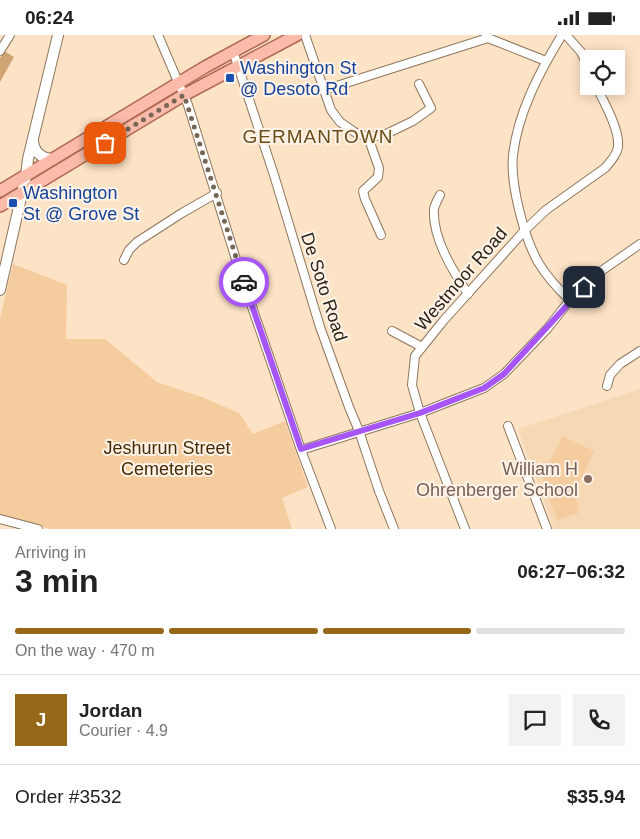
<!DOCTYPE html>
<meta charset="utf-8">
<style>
:root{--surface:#fff;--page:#f2f2f2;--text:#222;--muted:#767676;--line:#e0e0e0;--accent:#966717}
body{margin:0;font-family:Helvetica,sans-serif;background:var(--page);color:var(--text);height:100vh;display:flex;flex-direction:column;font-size:19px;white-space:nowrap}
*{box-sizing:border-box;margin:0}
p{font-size:16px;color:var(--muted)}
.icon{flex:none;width:28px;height:28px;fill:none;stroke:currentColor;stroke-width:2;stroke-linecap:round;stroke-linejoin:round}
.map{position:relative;height:494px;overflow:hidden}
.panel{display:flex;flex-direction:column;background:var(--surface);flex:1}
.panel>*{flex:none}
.tools{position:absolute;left:580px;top:15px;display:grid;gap:10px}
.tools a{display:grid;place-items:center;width:45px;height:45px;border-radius:0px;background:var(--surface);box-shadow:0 2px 12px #0003;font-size:25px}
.pin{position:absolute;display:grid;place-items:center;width:42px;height:42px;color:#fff;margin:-21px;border-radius:10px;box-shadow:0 2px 8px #0006}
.courier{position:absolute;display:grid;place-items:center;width:50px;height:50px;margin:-25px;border:4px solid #a855f7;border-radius:50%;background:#fff;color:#222;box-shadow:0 1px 6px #0007}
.headline em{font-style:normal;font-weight:700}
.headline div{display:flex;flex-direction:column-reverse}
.headline{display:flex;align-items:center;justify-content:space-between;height:85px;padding:0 15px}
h1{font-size:32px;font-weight:700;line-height:38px}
.bar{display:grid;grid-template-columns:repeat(4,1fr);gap:8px 5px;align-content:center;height:60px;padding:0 15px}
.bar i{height:6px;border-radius:4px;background:var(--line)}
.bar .current{background:var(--accent)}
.bar p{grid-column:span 4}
.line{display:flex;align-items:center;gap:12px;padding:0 15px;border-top:1px solid var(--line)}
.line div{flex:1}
.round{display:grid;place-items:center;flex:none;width:52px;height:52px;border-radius:0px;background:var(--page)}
.status{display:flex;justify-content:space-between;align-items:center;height:35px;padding:0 25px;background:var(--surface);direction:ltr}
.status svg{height:14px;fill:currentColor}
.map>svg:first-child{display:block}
.built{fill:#f7d8b5}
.green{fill:#f5cc9e}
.forest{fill:#cfa473}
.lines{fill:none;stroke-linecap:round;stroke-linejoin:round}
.minor-casing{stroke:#8d765d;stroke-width:10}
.secondary-casing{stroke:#8d765d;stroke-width:12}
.primary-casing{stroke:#b06952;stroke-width:14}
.minor{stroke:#fff;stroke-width:8}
.secondary{stroke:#fff;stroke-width:10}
.primary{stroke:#fabbaa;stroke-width:11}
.done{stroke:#756655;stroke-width:5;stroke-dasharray:0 9}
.route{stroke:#a855f7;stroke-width:6}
.transit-dot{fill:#1a4fb4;stroke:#fdf3e8;stroke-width:2}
.education-dot{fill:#8d6e63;stroke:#fdf3e8;stroke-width:2}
.labels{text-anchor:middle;stroke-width:4;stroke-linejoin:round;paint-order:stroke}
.transit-label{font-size:18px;fill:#164399;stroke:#fdf3e8;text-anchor:start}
.street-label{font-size:18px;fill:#2c2318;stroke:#fdf3e8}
.park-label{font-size:18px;fill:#482b02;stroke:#fdf3e8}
.education-label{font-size:18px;fill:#785e54;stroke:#fdf3e8;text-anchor:end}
.neighbourhood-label{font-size:19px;letter-spacing:1px;fill:#6c4b17;stroke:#fdf3e8}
</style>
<div class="status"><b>06:24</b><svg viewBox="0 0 49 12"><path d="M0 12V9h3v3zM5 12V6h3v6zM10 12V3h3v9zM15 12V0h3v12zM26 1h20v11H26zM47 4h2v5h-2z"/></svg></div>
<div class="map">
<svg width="640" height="494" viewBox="0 0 640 494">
<rect width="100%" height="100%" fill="#fde3c6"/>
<polygon class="built" points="640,354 640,494 554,494 518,394"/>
<g class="green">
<polygon points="13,229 67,250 66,304 105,304 157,347 202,362 239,378 253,399 285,386 308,452 282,463 292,494 50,494 0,481 0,284"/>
<polygon points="563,401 594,416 575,457 579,478 557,485 542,441"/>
</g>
<polygon class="forest" points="4,16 14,22 0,47 0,23"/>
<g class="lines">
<defs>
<g id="minor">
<polyline points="158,0 188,70 239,234 271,327 301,415 331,494"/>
<polyline points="305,0 331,75 340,87 356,98 368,102 384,100 413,86 431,73 419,49"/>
<polyline points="486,0 488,3 546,26"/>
<path d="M562 0C540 36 518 77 513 120 510 149 524 202 538 227 547 242 558 254 570 265"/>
<polyline points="566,0 581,17 589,34"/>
<polyline points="0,16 10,0"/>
<polyline points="233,16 274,140 320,292 349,372 359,396 379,456 394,494"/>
<polyline points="324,55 488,3"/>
<polyline points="368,102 379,133 378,142 363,156 365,164 381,200"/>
<path d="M440 160C438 164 435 169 434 174 432 203 453 236 468 259"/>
<polyline points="124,225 129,215 137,207 182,178 217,158"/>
<polyline points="392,296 422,312"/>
<polyline points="607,351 610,340 620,329 640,316"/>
<polyline points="508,391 547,494"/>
<polyline points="301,415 420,378 484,353 504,339 547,294 570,265 597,239 640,209"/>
<polyline points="0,484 38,494"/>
<path d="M465 494 420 378 412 350 415 321 444 285 525 195 546 175 605 133C610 127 617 120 618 112 620 95 604 67 596 51"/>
</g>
<g id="secondary">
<path d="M33 107C35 119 43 124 54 124"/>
<polyline points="0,255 26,141 28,124 58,0"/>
</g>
<g id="primary">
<polyline points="0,156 205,32 264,0"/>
<polyline points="0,171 184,60 297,0"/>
</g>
</defs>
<use href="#minor" class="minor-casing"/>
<use href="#secondary" class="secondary-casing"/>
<use href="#primary" class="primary-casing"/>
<use href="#minor" class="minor"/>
<use href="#secondary" class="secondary"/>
<use href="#primary" class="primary"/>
</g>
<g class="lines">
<polyline class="done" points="105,108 184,60 244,247"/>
<polyline class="route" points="244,247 301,414 420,378 484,353 504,339 584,252"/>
</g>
<g class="transit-dot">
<rect x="225" y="38" width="10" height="10" rx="2.5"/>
<rect x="8" y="163" width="10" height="10" rx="2.5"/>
</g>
<circle class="education-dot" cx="588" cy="444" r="5"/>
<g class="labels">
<g class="transit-label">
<text x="240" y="39">Washington St<tspan x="240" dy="21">@ Desoto Rd</tspan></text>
<text x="23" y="164">Washington<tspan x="23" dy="21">St @ Grove St</tspan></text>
</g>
<g class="street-label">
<text transform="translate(461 244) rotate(-49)" y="6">Westmoor Road</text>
<text transform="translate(324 252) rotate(72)" y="6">De Soto Road</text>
</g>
<g class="park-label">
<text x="167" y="419">Jeshurun Street<tspan x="167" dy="21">Cemeteries</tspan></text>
</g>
<g class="education-label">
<text x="578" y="440">William H<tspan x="578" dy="21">Ohrenberger School</tspan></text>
</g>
<g class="neighbourhood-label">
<text x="318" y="108">GERMANTOWN</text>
</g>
</g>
</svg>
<div class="tools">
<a><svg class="icon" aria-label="locate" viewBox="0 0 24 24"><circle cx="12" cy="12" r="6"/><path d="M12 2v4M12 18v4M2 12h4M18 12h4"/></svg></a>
</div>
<div class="pin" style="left:105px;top:108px;background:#ea580c"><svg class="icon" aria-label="bag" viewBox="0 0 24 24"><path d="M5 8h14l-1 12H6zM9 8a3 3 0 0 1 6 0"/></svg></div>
<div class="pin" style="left:584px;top:252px;background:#1f2937"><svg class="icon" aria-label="home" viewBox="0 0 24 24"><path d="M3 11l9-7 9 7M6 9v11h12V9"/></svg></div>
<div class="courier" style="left:244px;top:247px"><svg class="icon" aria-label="car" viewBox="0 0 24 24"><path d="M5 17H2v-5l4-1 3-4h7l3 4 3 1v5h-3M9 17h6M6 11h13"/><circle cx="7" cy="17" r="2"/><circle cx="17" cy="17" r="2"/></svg></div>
</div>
<section class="panel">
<div class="headline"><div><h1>3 min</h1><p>Arriving in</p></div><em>06:27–06:32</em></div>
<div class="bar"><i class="current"></i><i class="current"></i><i class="current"></i><i></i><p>On the way · 470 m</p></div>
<div class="line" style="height:90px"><b class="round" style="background:var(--accent);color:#fff">J</b><div><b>Jordan</b><p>Courier · 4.9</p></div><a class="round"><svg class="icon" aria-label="chat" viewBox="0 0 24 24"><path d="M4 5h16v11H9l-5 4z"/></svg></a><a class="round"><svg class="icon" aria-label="phone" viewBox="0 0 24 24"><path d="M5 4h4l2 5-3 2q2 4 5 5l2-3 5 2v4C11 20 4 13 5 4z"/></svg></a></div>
<div class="line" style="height:65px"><div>Order #3532</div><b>$35.94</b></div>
</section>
